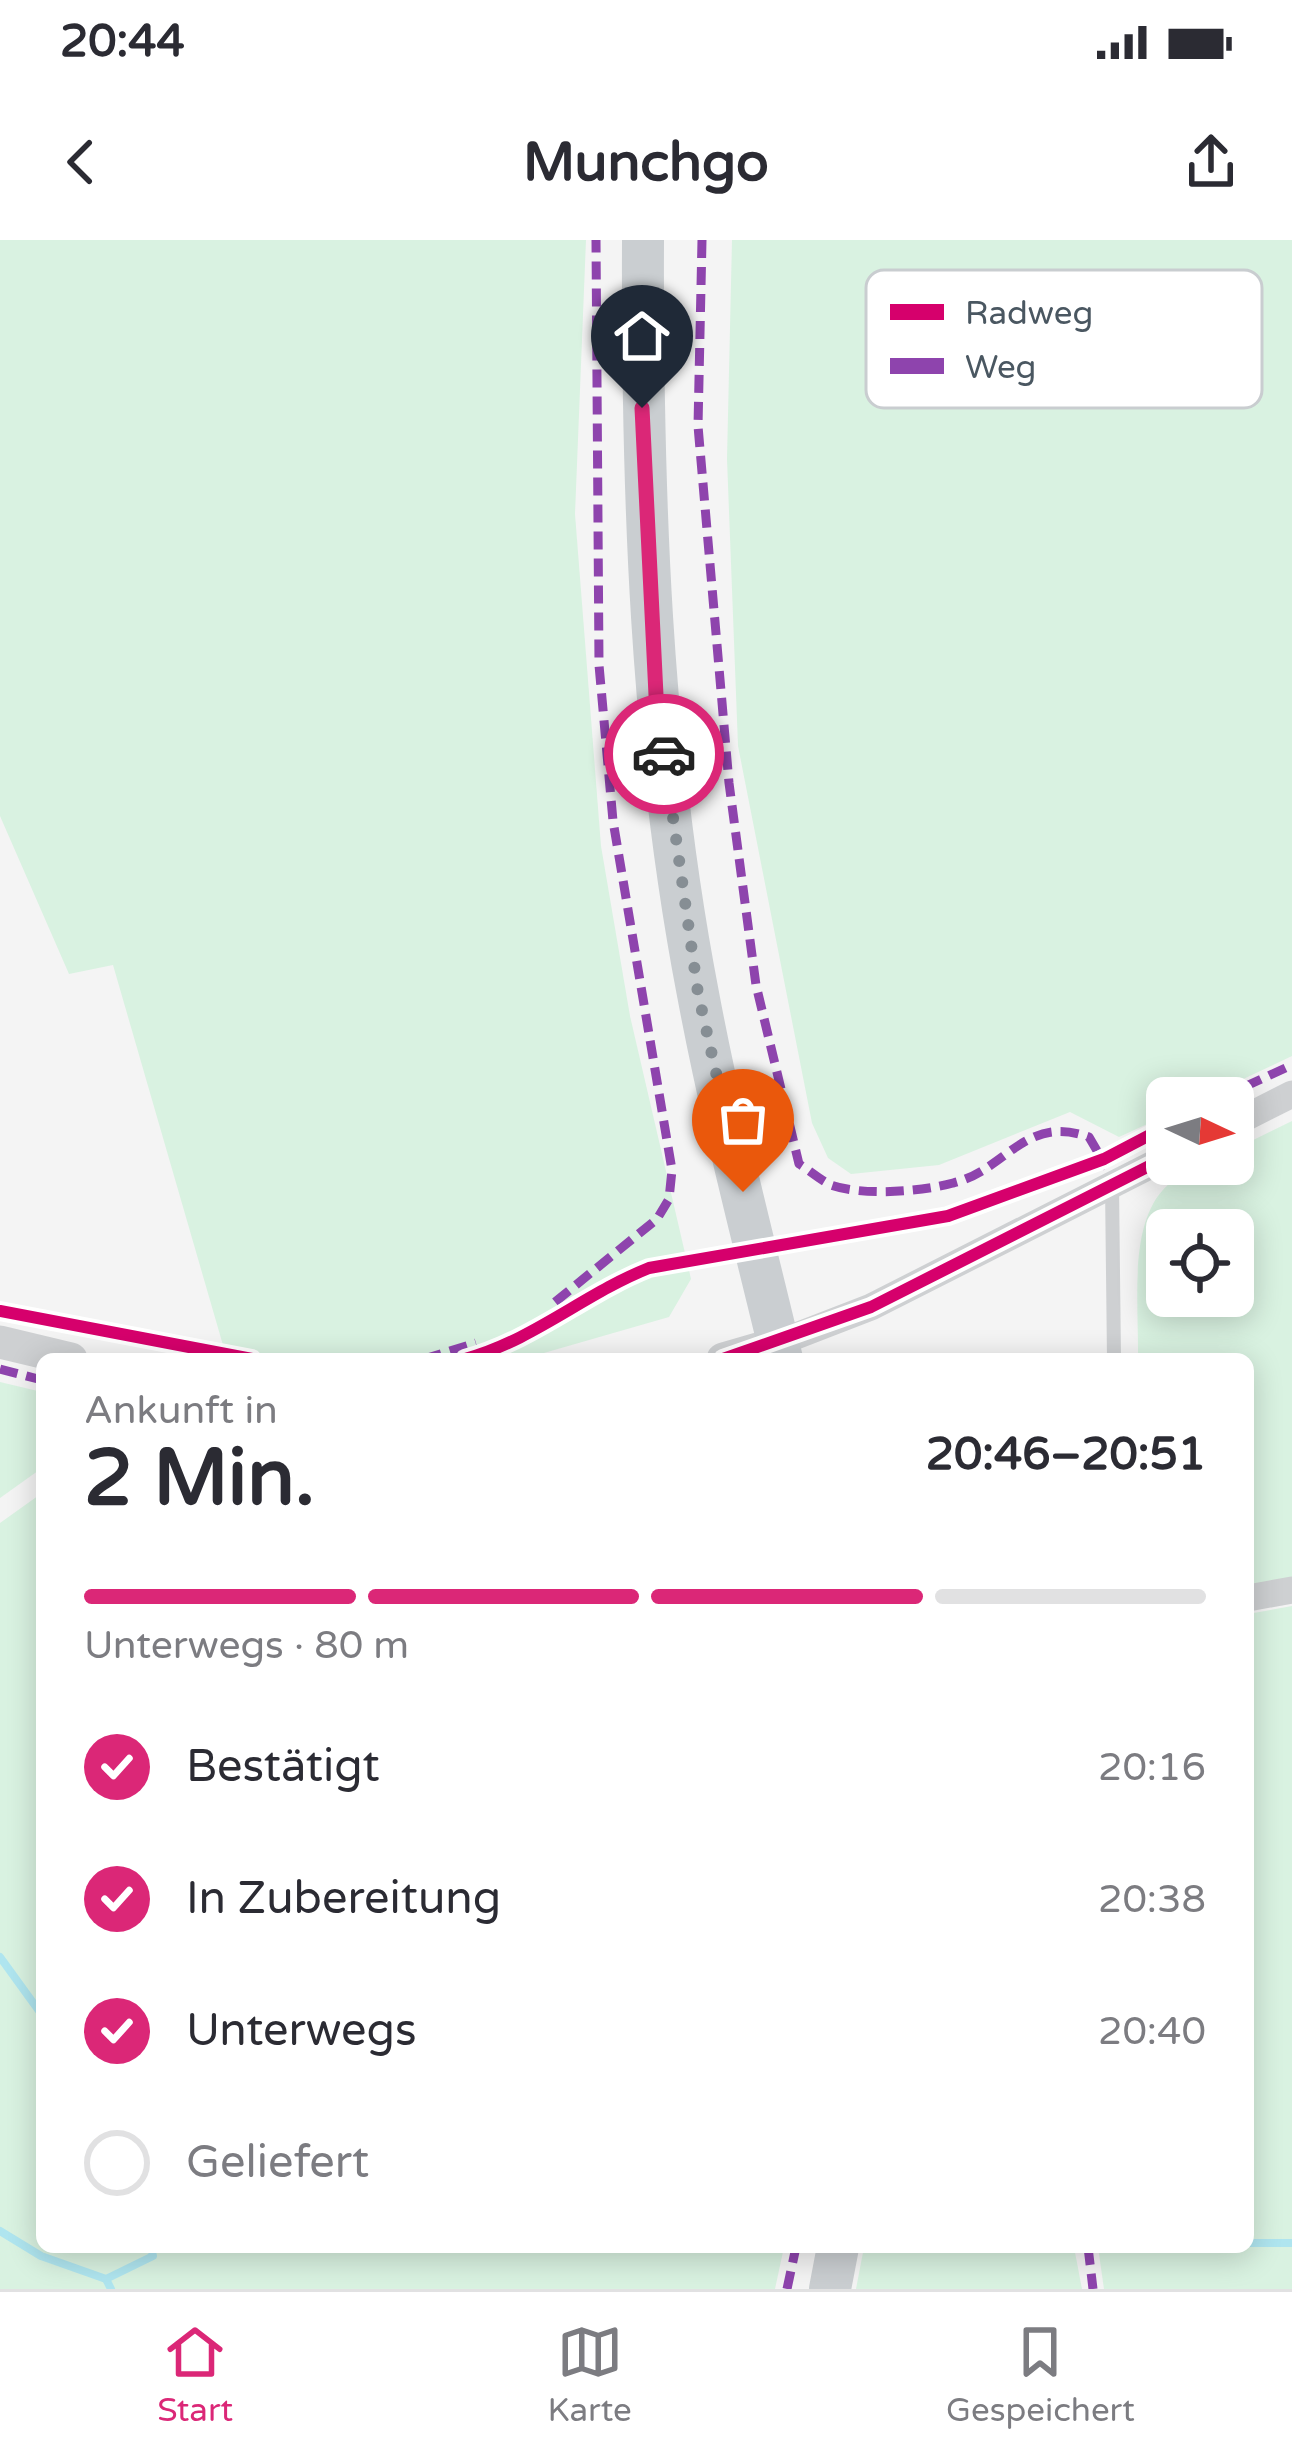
<!DOCTYPE html>
<html lang="de">
<meta charset="utf-8">
<style>
:root{--surface:#fff;--page:#f2f2f3;--text:#2b2b33;--muted:#7c7c81;--line:#e1e1e2;--accent:#db2777}
body{margin:0;font-family:"Varela Round",sans-serif;background:var(--page);color:var(--text);height:100vh;display:flex;flex-direction:column;font-size:45px;white-space:nowrap}
*{box-sizing:border-box;margin:0}
p{font-size:39px;color:var(--muted)}
.icon{flex:none;width:66px;height:66px;fill:none;stroke:currentColor;stroke-width:2;stroke-linecap:round;stroke-linejoin:round}
.map{position:relative;flex:1;overflow:hidden}
.panel{position:absolute;left:36px;top:1113px;width:1218px;height:900px;display:flex;flex-direction:column;background:var(--surface);border-radius:18px;box-shadow:0 6px 30px #0003}
.panel>*{flex:none}
.needle{width:78px;rotate:94deg}
.buttons{position:absolute;left:1146px;top:837px;display:grid;gap:24px}
.buttons a{display:grid;place-items:center;width:108px;height:108px;border-radius:18px;background:var(--surface);box-shadow:0 6px 30px #0003;font-size:60px}
.pin{position:absolute;display:grid;place-items:center;width:102px;height:102px;color:#fff;margin:-123px -51px;border-radius:50% 50% 50% 0;rotate:-45deg;box-shadow:0 0 12px #0007}
.pin .icon{rotate:45deg}
.courier{position:absolute;display:grid;place-items:center;width:120px;height:120px;margin:-60px;border:9px solid #db2777;border-radius:50%;background:#fff;color:#222;box-shadow:0 3px 15px #0007}
.headline em{font-style:normal;font-weight:700}
.headline div{display:flex;flex-direction:column-reverse}
.headline{display:flex;align-items:center;justify-content:space-between;height:204px;padding:0 48px}
h1{font-size:78px;font-weight:700;line-height:90px}
.bar{display:grid;grid-template-columns:repeat(4,1fr);gap:18px 12px;align-content:center;height:144px;padding:0 48px}
.bar i{height:15px;border-radius:9px;background:var(--line)}
.bar .current{background:var(--accent)}
.bar p{grid-column:span 4}
ol{padding:0 48px;list-style:none}
li{display:flex;align-items:center;gap:36px;height:132px}
li p{margin-inline-start:auto}
li .icon{padding:12px;border-radius:50%;background:var(--accent);color:#fff;stroke-width:4}
li:last-child{color:var(--muted)}
li i{width:66px;height:66px;border:6px solid var(--line);border-radius:50%}
.status{display:flex;justify-content:space-between;align-items:center;height:84px;padding:0 60px;background:var(--surface);direction:ltr}
.status svg{height:33px;fill:currentColor}
header{display:flex;justify-content:space-between;align-items:center;height:156px;padding:0 48px;background:var(--surface);font-size:54px;font-weight:700}
.tabs{display:flex;justify-content:space-around;align-items:center;height:168px;border-top:3px solid var(--line);background:var(--surface);font-size:33px;color:var(--muted)}
.tabs a{display:grid;justify-items:center;gap:6px}
.tabs .current{color:var(--accent)}
.map>svg:first-child{display:block}
.green{fill:#d9f2e1;fill-rule:evenodd}
.lines{fill:none;stroke-linecap:round;stroke-linejoin:round}
.stream{stroke:#afe5ef;stroke-width:8}
.service{stroke:#ced0d2;stroke-width:14}
.minor{stroke:#ced0d2;stroke-width:27}
.tertiary{stroke:#ced0d2;stroke-width:33}
.primary{stroke:#caced1;stroke-width:42}
.quiet{stroke:#8e44ad;stroke-width:9;stroke-dasharray:18 9;stroke-linecap:butt}
.cycleway-casing{stroke:#fff;stroke-width:20}
.cycleway{stroke:#d6006c;stroke-width:12}
.done{stroke:#868e94;stroke-width:12;stroke-dasharray:0 21.6}
.route{stroke:#db2777;stroke-width:15}
.key{fill:#fff;stroke:#c9cdd0;stroke-width:3}
.key-label{font-size:33px;fill:#4a5761}
</style>
<div class="status"><b>20:44</b><svg viewBox="0 0 49 12"><path d="M0 12V9h3v3zM5 12V6h3v6zM10 12V3h3v9zM15 12V0h3v12zM26 1h20v11H26zM47 4h2v5h-2z"/></svg></div>
<header><svg class="icon" aria-label="back" viewBox="0 0 24 24"><path d="M15 5l-7 7 7 7"/></svg>Munchgo<svg class="icon" aria-label="share" viewBox="0 0 24 24"><path d="M12 15V3M7 8l5-5 5 5M5 13v7h14v-7"/></svg></header>
<div class="map">
<svg width="1292" height="2049" viewBox="0 0 1292 2049">
<rect width="100%" height="100%" fill="#f4f4f4"/>
<g class="green">
<polygon points="0,0 586,0 575,274 601,606 630,776 691,1039 669,1077 523,1119 227,1119 113,725 69,734 0,576"/>
<polygon points="732,0 1292,0 1292,816 1203,858 1167,858 1167,875 1119,897 1070,872 939,925 851,934 828,918 812,883 738,506 727,219"/>
<path d="M1292 881V1339L1248 1347V1119H1138C1139 1037 1119 924 1233 924V910ZM1167 990H1233V1056H1167Z"/>
<polygon points="0,1142 42,1152 42,1228 0,1258"/>
<polygon points="42,1253 42,2007 784,2007 775,2049 0,2049 0,1283"/>
<polygon points="1292,1366 1292,2049 1104,2049 1098,2007 1248,2007 1248,1374"/>
<polygon points="864,2007 1074,2007 1082,2049 856,2049"/>
</g>
<g class="lines">
<g class="stream">
<polyline points="0,1717 42,1775"/>
<polyline points="0,1991 41,2016 106,2039"/>
<polyline points="1248,2003 1292,2003"/>
<polyline points="111,2049 106,2039 153,2016 151,2007"/>
</g>
<polyline class="service" points="1112,945 1114,1119"/>
<g class="minor">
<polyline points="1233,884 1292,854"/>
<polyline points="778,1103 871,1067 1167,917"/>
<polyline points="1248,1358 1292,1350"/>
</g>
<g class="tertiary">
<polyline points="0,1102 71,1119"/>
<polyline points="723,1119 778,1103"/>
</g>
<g class="primary">
<path d="M643 0C642 252 650 506 698 754 721 877 753 998 782 1119"/>
<polyline points="830,2049 838,2007"/>
</g>
<g class="quiet">
<path d="M702 0 698 186 729 543 756 745 799 924C809 930 820 940 831 945 862 956 921 952 953 943 1007 930 1024 874 1089 897L1107 928"/>
<polyline points="1220,858 1292,825"/>
<polyline points="555,1062 657,979 669,959 672,930 613,581 599,425 596,0"/>
<polyline points="424,1119 476,1103"/>
<polyline points="0,1129 42,1140"/>
<polyline points="1088,2007 1093,2049"/>
<polyline points="787,2049 796,2007"/>
</g>
<defs>
<g id="cycleway">
<polyline points="0,1071 252,1119"/>
<path d="M465 1119C534 1100 584 1054 649 1028L948 976 1104 919 1167 886"/>
<polyline points="723,1119 871,1067 1167,917"/>
</g>
</defs>
<use href="#cycleway" class="cycleway-casing"/>
<use href="#cycleway" class="cycleway"/>
</g>
<g class="lines">
<polyline class="done" points="664,514 698,753 743,952"/>
<polyline class="route" points="642,168 656,455 664,514"/>
</g>
<rect x="866" y="30" width="396" height="138" rx="18" class="key"/>
<rect x="890" y="64" width="54" height="16" fill="#d6006c"/>
<rect x="890" y="118" width="54" height="16" fill="#8e44ad"/>
<g class="key-label">
<text x="965" y="84">Radweg</text>
<text x="965" y="138">Weg</text>
</g>
</svg>
<div class="buttons">
<a><svg class="needle" viewBox="-14 -14 28 28"><path d="M0-13l5 13h-10z" fill="#e53935"/><path d="M0 13l5-13h-10z" fill="#7c7c81"/></svg></a>
<a><svg class="icon" aria-label="locate" viewBox="0 0 24 24"><circle cx="12" cy="12" r="6"/><path d="M12 2v4M12 18v4M2 12h4M18 12h4"/></svg></a>
</div>
<div class="pin" style="left:743px;top:952px;background:#ea580c"><svg class="icon" aria-label="bag" viewBox="0 0 24 24"><path d="M5 8h14l-1 12H6zM9 8a3 3 0 0 1 6 0"/></svg></div>
<div class="pin" style="left:642px;top:168px;background:#1f2937"><svg class="icon" aria-label="home" viewBox="0 0 24 24"><path d="M3 11l9-7 9 7M6 9v11h12V9"/></svg></div>
<div class="courier" style="left:664px;top:514px"><svg class="icon" aria-label="car" viewBox="0 0 24 24"><path d="M5 17H2v-5l4-1 3-4h7l3 4 3 1v5h-3M9 17h6M6 11h13"/><circle cx="7" cy="17" r="2"/><circle cx="17" cy="17" r="2"/></svg></div>
<section class="panel">
<div class="headline"><div><h1>2 Min.</h1><p>Ankunft in</p></div><em>20:46–20:51</em></div>
<div class="bar"><i class="current"></i><i class="current"></i><i class="current"></i><i></i><p>Unterwegs · 80 m</p></div>
<ol>
<li><svg class="icon" aria-label="check" viewBox="0 0 24 24"><path d="M5 12l5 5 9-10"/></svg>Bestätigt<p>20:16</p></li>
<li><svg class="icon" aria-label="check" viewBox="0 0 24 24"><path d="M5 12l5 5 9-10"/></svg>In Zubereitung<p>20:38</p></li>
<li><svg class="icon" aria-label="check" viewBox="0 0 24 24"><path d="M5 12l5 5 9-10"/></svg>Unterwegs<p>20:40</p></li>
<li><i></i>Geliefert</li>
</ol>
</section>
</div>
<nav class="tabs">
<a class="current"><svg class="icon" aria-label="home" viewBox="0 0 24 24"><path d="M3 11l9-7 9 7M6 9v11h12V9"/></svg>Start</a>
<a><svg class="icon" aria-label="map" viewBox="0 0 24 24"><path d="M3 6l6-2 6 2 6-2v14l-6 2-6-2-6 2zM9 4v14M15 6v14"/></svg>Karte</a>
<a><svg class="icon" aria-label="saved" viewBox="0 0 24 24"><path d="M7 4h10v16l-5-4-5 4z"/></svg>Gespeichert</a>
</nav>
